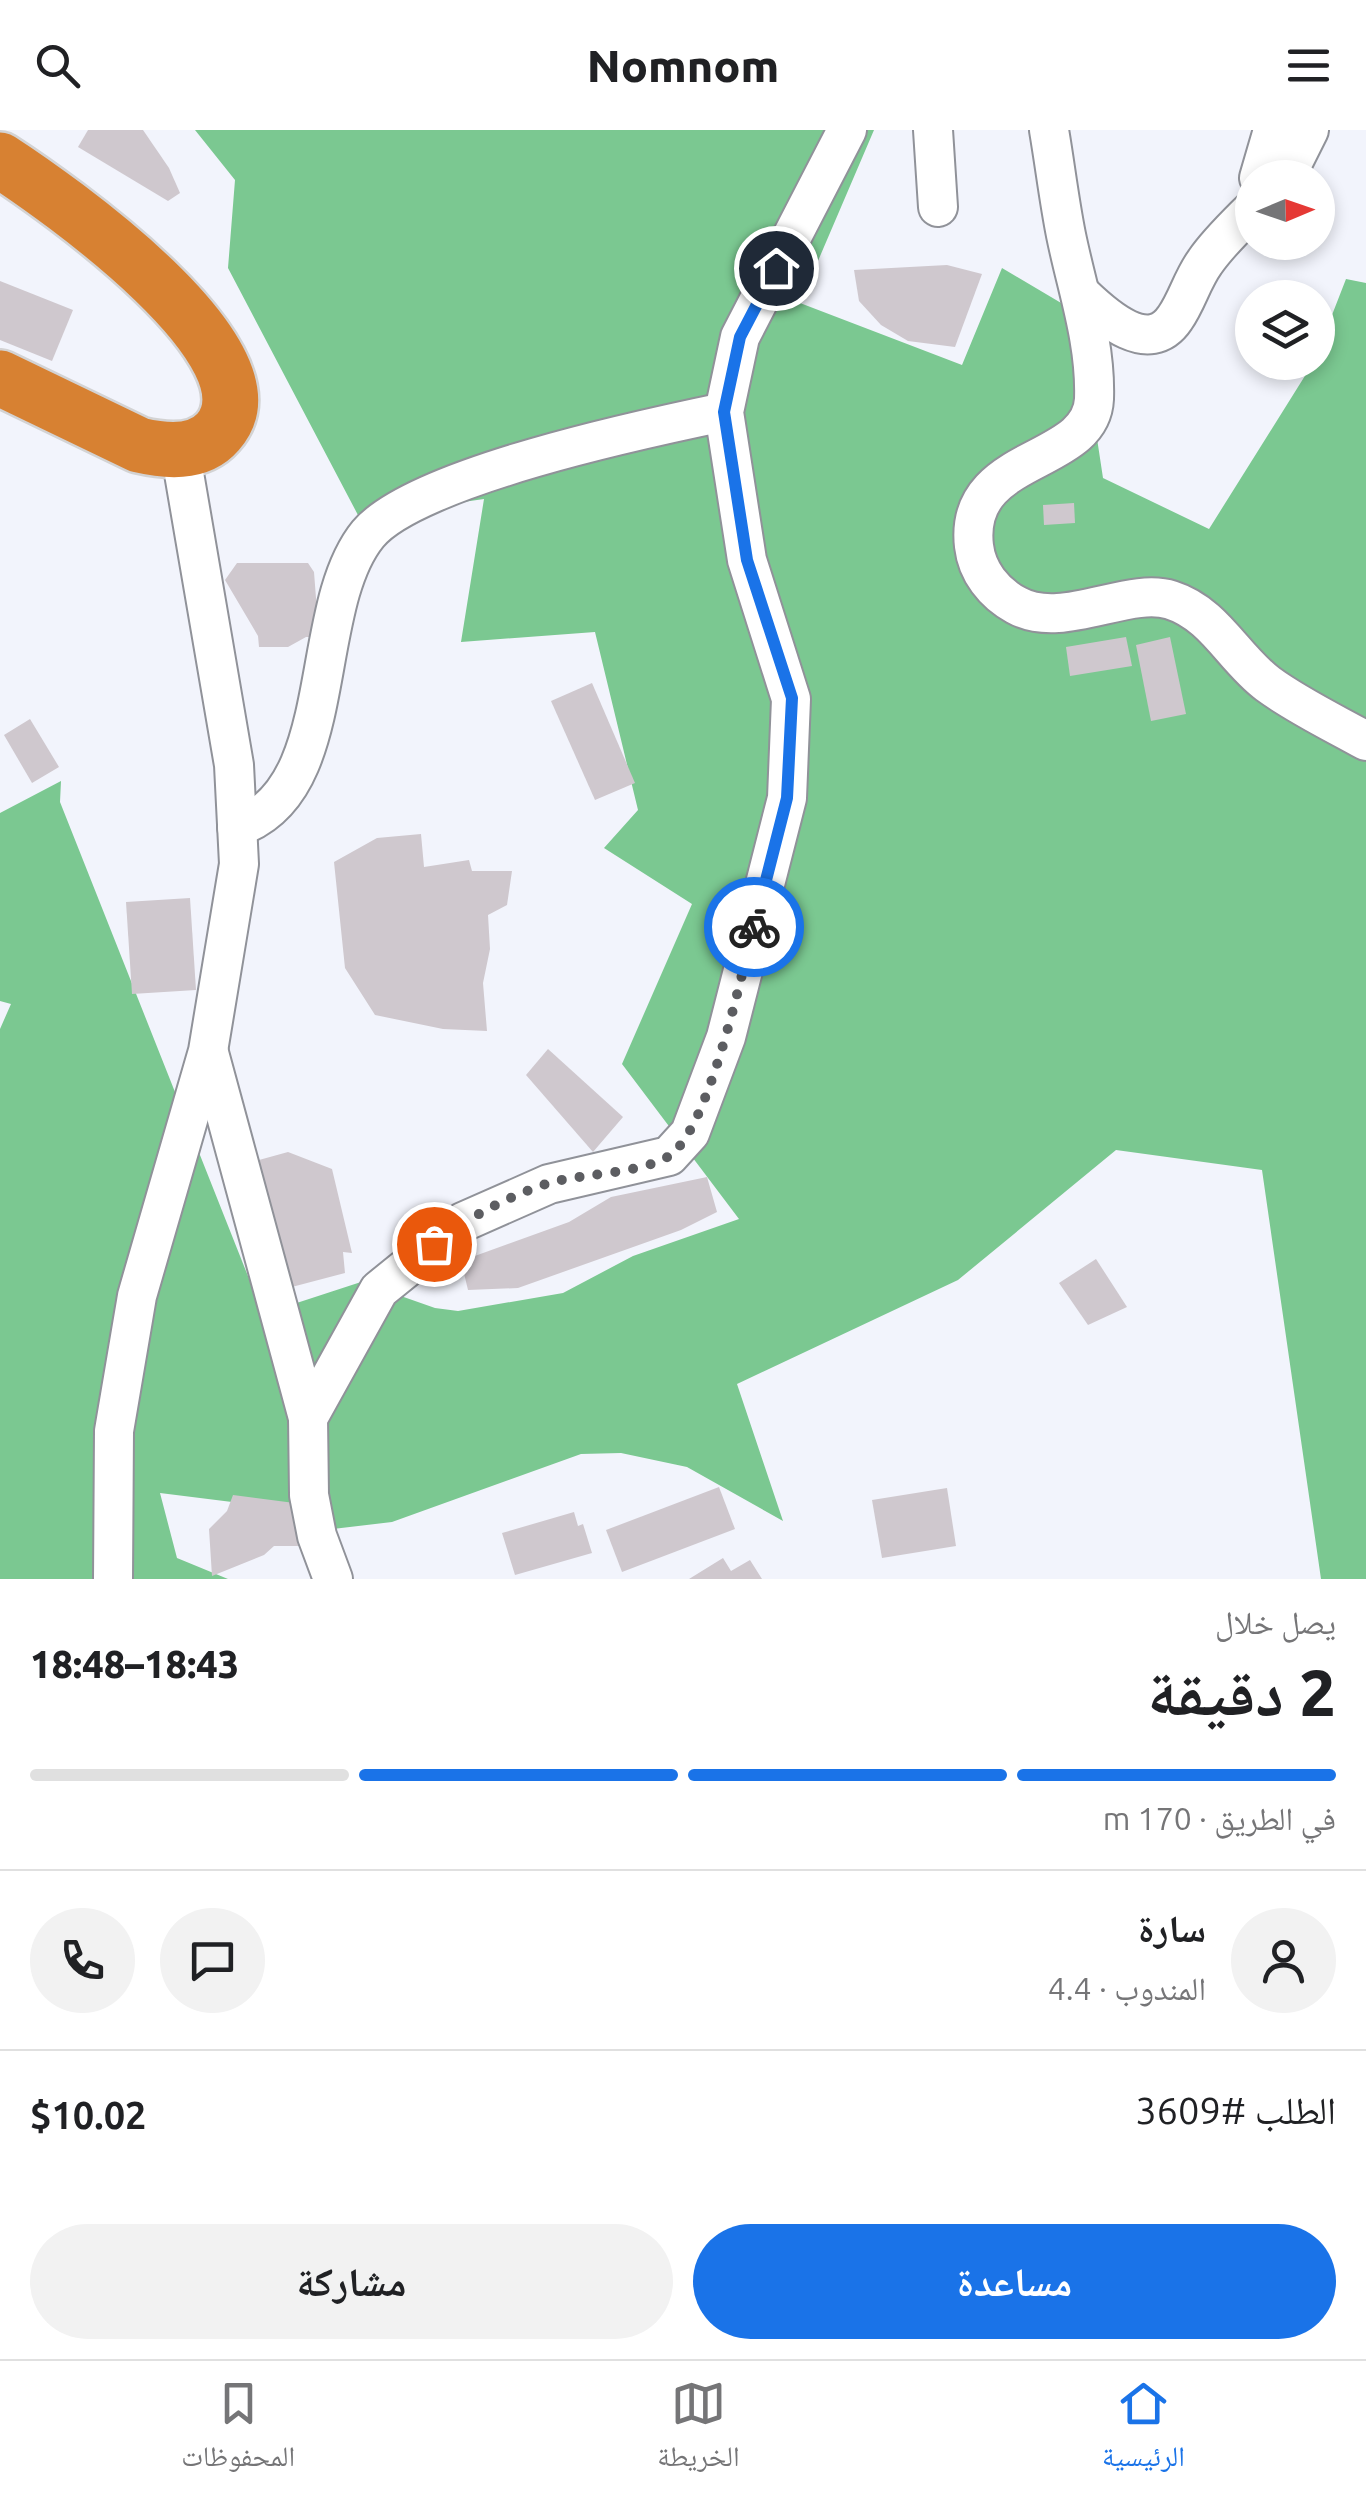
<!DOCTYPE html>
<html lang="ar">
<meta charset="utf-8">
<style>
:root{--surface:#fff;--page:#f2f2f2;--text:#202124;--muted:#757577;--line:#e0e0e0;--accent:#1a73e8}
body{margin:0;font-family:Ubuntu,"Noto Naskh Arabic",sans-serif;background:var(--page);color:var(--text);direction:rtl;height:100vh;display:flex;flex-direction:column;font-size:38px;white-space:nowrap}
*{box-sizing:border-box;margin:0}
p{font-size:32px;color:var(--muted)}
.icon{flex:none;width:55px;height:55px;fill:none;stroke:currentColor;stroke-width:2;stroke-linecap:round;stroke-linejoin:round}
.map{position:relative;height:1449px;overflow:hidden;direction:ltr}
.sheet{display:flex;flex-direction:column;background:var(--surface);flex:1}
.sheet>*{flex:none}
.needle{width:65px;rotate:88deg}
.buttons{position:absolute;left:1235px;top:30px;display:grid;gap:20px}
.buttons a{display:grid;place-items:center;width:100px;height:100px;border-radius:50%;background:var(--surface);box-shadow:0 5px 15px #0003;font-size:50px}
.pin{position:absolute;display:grid;place-items:center;width:85px;height:85px;color:#fff;margin:-42px;border:5px solid #fff;border-radius:50%;box-shadow:0 2px 10px #0007}
.courier{position:absolute;display:grid;place-items:center;width:100px;height:100px;margin:-50px;border:8px solid #1a73e8;border-radius:50%;background:#fff;color:#222;box-shadow:0 2px 12px #0007}
.headline em{font-style:normal;font-weight:800}
.headline div{display:flex;flex-direction:column-reverse}
.headline{display:flex;align-items:center;justify-content:space-between;height:170px;padding:0 30px}
h1{font-size:65px;font-weight:800;line-height:75px}
.bar{display:grid;grid-template-columns:repeat(4,1fr);gap:15px 10px;align-content:center;height:120px;padding:0 30px}
.bar i{height:12px;border-radius:8px;background:var(--line)}
.bar .current{background:var(--accent)}
.bar p{grid-column:span 4}
.line{display:flex;align-items:center;gap:25px;padding:0 30px;border-top:2px solid var(--line)}
.line div{flex:1}
.round{display:grid;place-items:center;flex:none;width:105px;height:105px;border-radius:52px;background:var(--page)}
.button{display:flex;gap:20px;margin-top:auto;padding:20px 30px}
.button a{flex:1;height:115px;border-radius:60px;background:var(--accent);color:#fff;font-size:40px;font-weight:800;line-height:115px;text-align:center}
.button a+a{background:var(--page);color:var(--text)}
header{display:flex;justify-content:space-between;align-items:center;height:130px;padding:0 30px;background:var(--surface);font-size:45px;font-weight:800}
.dock{display:flex;justify-content:space-around;align-items:center;height:140px;border-top:2px solid var(--line);background:var(--surface);font-size:28px;color:var(--muted)}
.dock a{display:grid;justify-items:center;gap:5px}
.dock .current{color:var(--accent)}
.map>svg:first-child{display:block}
.forest{fill:#7bc891}
.building{fill:#cfc8ce}
.lines{fill:none;stroke-linecap:round;stroke-linejoin:round}
.minor-casing{stroke:#909299;stroke-width:42}
.highway-casing{stroke:#d3d3d4;stroke-width:60}
.minor{stroke:#fff;stroke-width:38}
.highway{stroke:#d78132;stroke-width:55}
.done{stroke:#5c5d61;stroke-width:10;stroke-dasharray:0 18}
.route{stroke:#1a73e8;stroke-width:12}
</style>
<header><svg class="icon" aria-label="menu" viewBox="0 0 24 24"><path d="M4 6h16M4 12h16M4 18h16"/></svg>Nomnom<svg class="icon" aria-label="search" viewBox="0 0 24 24"><circle cx="10" cy="10" r="6"/><path d="M15 15l6 6"/></svg></header>
<div class="map">
<svg width="1366" height="1449" viewBox="0 0 1366 1449">
<rect width="100%" height="100%" fill="#f2f4fc"/>
<polygon class="forest" points="195,0 874,0 800,173 962,235 1002,138 1078,183 1103,348 1209,399 1313,233 1318,232 1318,221 1346,149 1366,153 1366,1449 1321,1449 1262,1040 1116,1020 958,1150 737,1254 783,1391 687,1337 621,1323 581,1324 392,1392 299,1403 265,1376 160,1363 177,1428 228,1449 0,1449 0,899 11,874 0,871 0,683 61,651 60,672 263,1184 361,1152 435,1178 458,1181 563,1163 633,1126 739,1089 622,934 692,774 604,718 638,680 595,502 461,512 484,369 359,387 228,138 235,50"/>
<g class="building">
<polygon points="88,0 143,0 169,38 180,63 168,71 78,17"/>
<polygon points="947,135 982,144 955,217 908,211 881,195 859,171 854,140"/>
<polygon points="0,151 73,180 52,231 0,210"/>
<polygon points="1074,373 1075,393 1044,395 1043,375"/>
<polygon points="237,433 308,433 314,442 319,507 306,507 288,517 259,517 258,506 225,450"/>
<polygon points="1126,507 1132,536 1070,546 1066,517"/>
<polygon points="1170,507 1186,584 1151,591 1136,515"/>
<polygon points="592,553 635,653 595,670 551,571"/>
<polygon points="30,589 59,637 32,653 4,605"/>
<polygon points="421,704 424,737 469,730 472,741 512,741 507,775 488,785 490,819 483,853 487,901 443,899 375,885 345,838 334,732 377,708"/>
<polygon points="190,768 196,860 132,864 126,772"/>
<polygon points="548,919 623,987 593,1022 526,945"/>
<polygon points="288,1022 332,1039 352,1123 343,1122 345,1143 288,1158 260,1073 259,1030"/>
<polygon points="707,1047 717,1082 681,1100 518,1158 468,1160 461,1131 569,1092 611,1067"/>
<polygon points="1096,1129 1127,1177 1088,1195 1059,1153"/>
<polygon points="719,1357 735,1399 622,1442 606,1400"/>
<polygon points="947,1358 956,1416 882,1428 872,1370"/>
<polygon points="233,1365 302,1374 300,1416 274,1416 264,1425 212,1446 209,1399 227,1381"/>
<polygon points="574,1382 578,1396 583,1394 592,1423 515,1445 502,1403"/>
<polygon points="723,1428 731,1441 750,1430 762,1449 689,1449"/>
</g>
<g class="lines">
<defs>
<g id="minor">
<polyline points="933,0 938,77"/>
<path d="M1049 0C1055 35 1059 70 1066 105 1077 159 1096 212 1094 269 1091 337 963 322 974 416 977 442 994 463 1016 475 1062 501 1128 456 1171 470 1215 484 1233 528 1268 554 1298 576 1334 593 1366 611"/>
<polyline points="1259,48 1273,0"/>
<polyline points="1285,48 1309,0"/>
<path d="M1083 166C1105 187 1149 227 1175 188 1187 171 1192 150 1205 132 1218 113 1236 96 1252 80"/>
<path d="M237 697C343 662 306 480 368 404 415 347 647 298 724 282"/>
<polyline points="209,923 308,1288"/>
<polyline points="113,1449 114,1301 137,1166 208,921 239,734 234,635 180,320"/>
<polyline points="333,1449 317,1406 309,1365 308,1288 379,1160 463,1092 549,1054 669,1026 690,1003 726,907 787,668 791,569 747,430 724,282 740,207 847,0"/>
</g>
<path id="highway" d="M0 30C54 65 285 226 218 302 198 325 165 321 139 315L0 248"/>
</defs>
<use href="#minor" class="minor-casing"/>
<use href="#highway" class="highway-casing"/>
<use href="#minor" class="minor"/>
<use href="#highway" class="highway"/>
</g>
<g class="lines">
<path class="done" d="M434 1114C467 1088 509 1066 549 1053 583 1043 641 1044 669 1026 709 1000 741 845 754 797"/>
<polyline class="route" points="754,797 787,668 792,568 747,430 724,282 740,207 776,138"/>
</g>
</svg>
<div class="buttons">
<a><svg class="needle" viewBox="-14 -14 28 28"><path d="M0-13l5 13h-10z" fill="#e53935"/><path d="M0 13l5-13h-10z" fill="#757577"/></svg></a>
<a><svg class="icon" aria-label="layers" viewBox="0 0 24 24"><path d="M12 4l9 5-9 5-9-5zM3 14l9 5 9-5"/></svg></a>
</div>
<div class="pin" style="left:434px;top:1114px;background:#ea580c"><svg class="icon" aria-label="bag" viewBox="0 0 24 24"><path d="M5 8h14l-1 12H6zM9 8a3 3 0 0 1 6 0"/></svg></div>
<div class="pin" style="left:776px;top:138px;background:#1f2937"><svg class="icon" aria-label="home" viewBox="0 0 24 24"><path d="M3 11l9-7 9 7M6 9v11h12V9"/></svg></div>
<div class="courier" style="left:754px;top:797px"><svg class="icon" aria-label="bike" viewBox="0 0 24 24"><circle cx="6" cy="16" r="4"/><circle cx="18" cy="16" r="4"/><path d="M6 16l4-8h5l3 8M10 8l3 8H6M13 5h3"/></svg></div>
</div>
<section class="sheet">
<div class="headline"><div><h1>2 دقيقة</h1><p>يصل خلال</p></div><em>18:43–18:48</em></div>
<div class="bar"><i class="current"></i><i class="current"></i><i class="current"></i><i></i><p>في الطريق · 170 m</p></div>
<div class="line" style="height:180px"><a class="round"><svg class="icon" aria-label="person" viewBox="0 0 24 24"><circle cx="12" cy="8" r="4"/><path d="M4 21q1-7 8-7t8 7"/></svg></a><div><b>سارة</b><p>المندوب · 4.4</p></div><a class="round"><svg class="icon" aria-label="chat" viewBox="0 0 24 24"><path d="M4 5h16v11H9l-5 4z"/></svg></a><a class="round"><svg class="icon" aria-label="phone" viewBox="0 0 24 24"><path d="M5 4h4l2 5-3 2q2 4 5 5l2-3 5 2v4C11 20 4 13 5 4z"/></svg></a></div>
<div class="line" style="height:130px"><div>الطلب #3609</div><b>$10.02</b></div>
<div class="button"><a>مساعدة</a><a>مشاركة</a></div>
</section>
<nav class="dock">
<a class="current"><svg class="icon" aria-label="home" viewBox="0 0 24 24"><path d="M3 11l9-7 9 7M6 9v11h12V9"/></svg>الرئيسية</a>
<a><svg class="icon" aria-label="map" viewBox="0 0 24 24"><path d="M3 6l6-2 6 2 6-2v14l-6 2-6-2-6 2zM9 4v14M15 6v14"/></svg>الخريطة</a>
<a><svg class="icon" aria-label="saved" viewBox="0 0 24 24"><path d="M7 4h10v16l-5-4-5 4z"/></svg>المحفوظات</a>
</nav>
